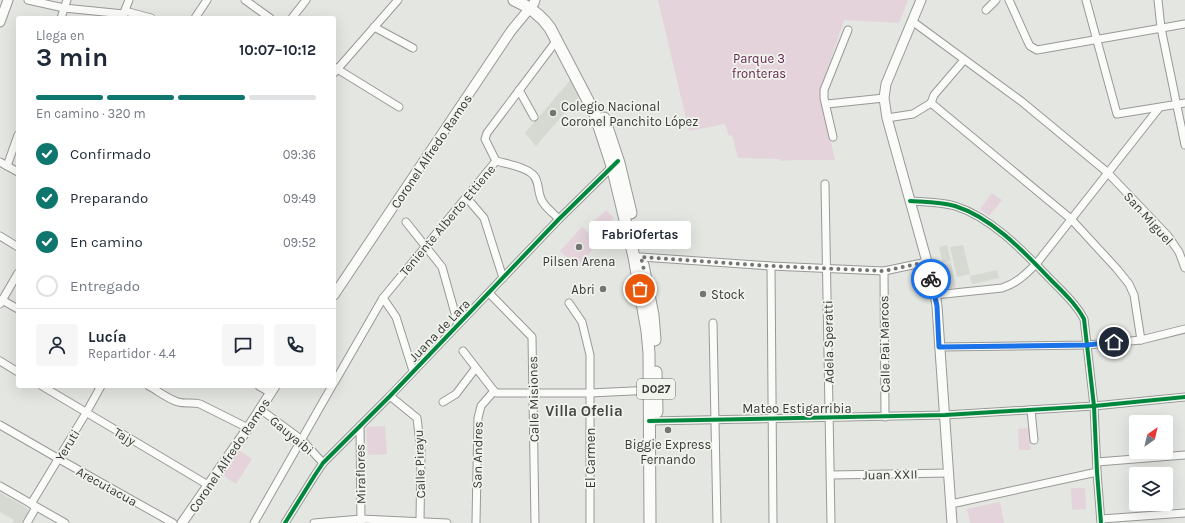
<!DOCTYPE html>
<html lang="es">
<meta charset="utf-8">
<style>
:root{--surface:#fff;--page:#f6f6f7;--text:#1f2937;--muted:#747a83;--line:#e0e1e3;--accent:#0f766e}
body{margin:0;font-family:Karla,sans-serif;background:var(--page);color:var(--text);height:100vh;display:flex;flex-direction:column;font-size:15px;white-space:nowrap}
*{box-sizing:border-box;margin:0}
p{font-size:13px;color:var(--muted)}
.icon{flex:none;width:22px;height:22px;fill:none;stroke:currentColor;stroke-width:2;stroke-linecap:round;stroke-linejoin:round}
.map{position:relative;flex:1;overflow:hidden}
.sheet{position:absolute;left:16px;top:16px;width:320px;height:372px;display:flex;flex-direction:column;background:var(--surface);border-radius:4px;box-shadow:0 4px 16px #0002}
.sheet>*{flex:none}
.needle{width:26px;rotate:34deg}
.fabs{position:absolute;left:1129px;top:415px;display:grid;gap:8px}
.fabs a{display:grid;place-items:center;width:44px;height:44px;border-radius:4px;background:var(--surface);box-shadow:0 4px 16px #0002;font-size:20px}
.pin{position:absolute;display:grid;place-items:center;width:34px;height:34px;color:#fff;margin:-17px;border:2px solid #fff;border-radius:50%;box-shadow:0 1px 4px #0007}
.courier{position:absolute;display:grid;place-items:center;width:40px;height:40px;margin:-20px;border:3px solid #1a73e8;border-radius:50%;background:#fff;color:#222;box-shadow:0 1px 5px #0007}
.bubble{position:absolute;height:28px;border-radius:4px;background:var(--surface);box-shadow:0 4px 16px #0002;font-size:13px;font-weight:700;line-height:28px;text-align:center}
.overview em{font-style:normal;font-weight:700}
.overview div{display:flex;flex-direction:column-reverse}
.overview{display:flex;align-items:center;justify-content:space-between;height:68px;padding:0 20px}
h1{font-size:26px;font-weight:700;line-height:30px}
.bar{display:grid;grid-template-columns:repeat(4,1fr);gap:6px 4px;align-content:center;height:48px;padding:0 20px}
.bar i{height:5px;border-radius:3px;background:var(--line)}
.bar .current{background:var(--accent)}
.bar p{grid-column:span 4}
.line{display:flex;align-items:center;gap:10px;padding:0 20px;border-top:1px solid var(--line)}
.line div{flex:1}
.round{display:grid;place-items:center;flex:none;width:42px;height:42px;border-radius:4px;background:var(--page)}
ol{padding:0 20px;list-style:none}
li{display:flex;align-items:center;gap:12px;height:44px}
li p{margin-inline-start:auto}
li .icon{padding:4px;border-radius:50%;background:var(--accent);color:#fff;stroke-width:4}
li:last-child{color:var(--muted)}
li i{width:22px;height:22px;border:2px solid var(--line);border-radius:50%}
.map>svg:first-child{display:block}
.built{fill:#d5d9d1}
.green{fill:#e5d3dc}
.lines{fill:none;stroke-linecap:round;stroke-linejoin:round}
.minor-casing{stroke:#989a97;stroke-width:9}
.major-casing{stroke:#989a97;stroke-width:11}
.highway-casing{stroke:#989a97;stroke-width:13}
.minor{stroke:#fbfbfa;stroke-width:7}
.major{stroke:#fbfbfa;stroke-width:9}
.highway{stroke:#fbfbfa;stroke-width:11}
.cycleway-casing{stroke:#f0f4ed;stroke-width:6}
.cycleway{stroke:#00873e;stroke-width:4}
.done{stroke:#747673;stroke-width:4;stroke-dasharray:0 7.2}
.route{stroke:#1a73e8;stroke-width:5}
.poi-dot{fill:#747673;stroke:#f0f4ed;stroke-width:1.5}
.labels{text-anchor:middle;stroke-width:3.5;stroke-linejoin:round;paint-order:stroke}
.shield{fill:#f0f4ed;stroke:#70726e;stroke-width:1}
.shield-label{font-size:12px;font-weight:bold;fill:#393a38}
.park-label{font-size:13px;fill:#692953;stroke:#f0f4ed}
.poi-label{font-size:13px;fill:#393a38;stroke:#f0f4ed;text-anchor:start}
.street-label{font-size:13px;fill:#393a38;stroke:#f0f4ed}
.quarter-label{font-size:15px;font-weight:bold;fill:#454843;stroke:#f0f4ed}
</style>
<div class="map">
<svg width="1185" height="523" viewBox="0 0 1185 523">
<rect width="100%" height="100%" fill="#e3e6e1"/>
<g class="built">
<polygon points="573,77 581,94 536,146 525,133"/>
<polygon points="947,245 951,261 943,263 939,247"/>
<polygon points="963,245 970,274 957,277 950,247"/>
<polygon points="951,263 956,287 948,289 944,264"/>
<polygon points="997,270 999,278 972,284 970,276"/>
<polygon points="0,493 27,508 28,512 22,523 12,523 14,520 0,512"/>
</g>
<g class="green">
<polygon points="658,0 908,0 899,23 844,20 820,92 835,160 796,160 780,161 780,159 738,158 732,135 729,136 725,124 689,131"/>
<polygon points="992,193 1002,200 989,216 980,209"/>
<polygon points="606,210 614,218 598,233 590,225"/>
<polygon points="582,227 599,243 576,267 560,251"/>
<polygon points="385,426 387,454 368,455 366,427"/>
<polygon points="1029,428 1031,450 1019,450 1018,429"/>
<polygon points="237,449 252,459 236,484 221,474"/>
<polygon points="1071,488 1085,488 1086,509 1072,510"/>
<polygon points="1000,502 1004,523 970,523 967,509"/>
</g>
<g class="lines">
<defs>
<g id="minor">
<polyline points="28,0 64,8 124,14"/>
<polyline points="245,0 270,18"/>
<polyline points="1009,0 1027,40 1030,46 1037,50 1185,24"/>
<polyline points="1086,0 1117,114 1185,103"/>
<polyline points="1158,0 1161,28 1185,145"/>
<polyline points="986,10 996,0"/>
<polyline points="125,11 151,18"/>
<polyline points="123,15 129,0"/>
<polyline points="61,18 67,0"/>
<polyline points="195,18 207,0"/>
<polyline points="292,18 306,0"/>
<polyline points="912,21 1021,101 1107,172 1168,236 1179,252 1185,268"/>
<polyline points="374,27 413,48"/>
<polyline points="964,60 934,95 931,103 1071,219 1117,269 1129,284 1134,295 1141,340"/>
<polyline points="334,67 399,107"/>
<polyline points="334,73 398,0"/>
<polyline points="519,90 534,117"/>
<polyline points="827,104 884,98"/>
<polyline points="887,118 913,114 931,103"/>
<polyline points="833,137 824,98 824,90 848,30"/>
<polyline points="496,161 485,139 487,133 557,40"/>
<path d="M496 161C507 164 522 166 531 173 540 179 537 192 542 201 546 208 553 213 559 219"/>
<polyline points="0,162 18,172"/>
<polyline points="7,166 18,135"/>
<polyline points="825,184 831,523"/>
<polyline points="466,197 484,218 503,278"/>
<path d="M910 201C925 202 941 202 955 206 993 218 1025 253 1051 280 1063 292 1076 304 1084 319L1094 406 1097 472 1101 523"/>
<polyline points="406,222 442,267 458,324"/>
<polyline points="0,236 18,247"/>
<polyline points="634,257 641,257 771,266 884,271 927,262"/>
<polyline points="771,266 773,523"/>
<polyline points="884,271 885,417"/>
<polyline points="489,293 532,337 535,523"/>
<path d="M935 295 1002 288C1017 283 1025 275 1036 264L1159 108"/>
<polyline points="383,298 396,317 413,371"/>
<polyline points="2,300 18,309"/>
<polyline points="569,303 582,322 590,355 590,523"/>
<polyline points="0,304 18,273"/>
<polyline points="713,323 717,523"/>
<polyline points="939,347 1087,345 1141,340 1185,329"/>
<polyline points="463,351 494,391"/>
<polyline points="0,361 18,372"/>
<polyline points="334,383 383,298 496,161"/>
<polyline points="42,386 208,485"/>
<path d="M149 386C158 391 168 399 178 402 185 404 192 402 200 404L248 428"/>
<polyline points="259,386 271,393"/>
<polyline points="494,391 496,393 590,393 653,390"/>
<polyline points="390,396 417,418 421,451 420,521"/>
<polyline points="443,402 456,394 475,369"/>
<polyline points="260,409 302,440 323,463"/>
<polyline points="1031,410 1034,440"/>
<polyline points="649,421 945,415 1094,406 1185,397"/>
<polyline points="0,425 59,459 173,523"/>
<polyline points="360,426 361,523"/>
<polyline points="1097,462 1185,455"/>
<polyline points="831,475 949,473"/>
<polyline points="0,486 65,523"/>
<polyline points="31,504 86,413 101,386"/>
<polyline points="951,504 1097,472"/>
<polyline points="1101,519 1185,513"/>
<polyline points="27,523 36,507"/>
<polyline points="254,523 332,386"/>
<polyline points="285,523 315,475 323,463 390,396 559,219 614,165"/>
<polyline points="314,523 361,519 447,523"/>
<polyline points="476,523 478,418 481,406 494,391"/>
</g>
<g id="major">
<polyline points="921,0 886,84 884,98 887,118 934,287 937,306 952,523"/>
<polyline points="0,22 8,0"/>
<polyline points="334,295 511,31 534,3 535,0"/>
<polyline points="182,523 248,428 275,386"/>
</g>
<g id="highway">
<path d="M514 0C528 6 541 15 550 28L595 114 612 166 634 257 647 331 649 353 650 523"/>
<polyline points="604,118 619,163 631,213"/>
<polyline points="643,265 653,315 655,340"/>
<polyline points="656,372 657,412"/>
</g>
</defs>
<use href="#minor" class="minor-casing"/>
<use href="#major" class="major-casing"/>
<use href="#highway" class="highway-casing"/>
<use href="#minor" class="minor"/>
<use href="#major" class="major"/>
<use href="#highway" class="highway"/>
<defs>
<g id="cycleway">
<path d="M910 201C925 202 941 202 955 206 993 218 1025 253 1051 280 1063 292 1076 304 1084 319L1094 406 1097 472 1101 523"/>
<polyline points="649,421 945,415 1094,406 1185,397"/>
<polyline points="285,523 315,475 323,463 390,396 559,219 618,161"/>
</g>
</defs>
<use href="#cycleway" class="cycleway-casing"/>
<use href="#cycleway" class="cycleway"/>
</g>
<g class="lines">
<polyline class="done" points="640,289 648,288 641,257 771,266 884,271 926,262 931,279"/>
<polyline class="route" points="931,279 937,306 939,347 1087,345 1114,342"/>
</g>
<g class="poi-dot">
<circle cx="553" cy="113" r="4"/>
<circle cx="579" cy="247" r="4"/>
<circle cx="603" cy="289" r="4"/>
<circle cx="703" cy="294" r="4"/>
<circle cx="668" cy="430" r="4"/>
</g>
<g class="labels">
<rect class="shield" x="637" y="379" width="38" height="20" rx="3"/>
<g class="shield-label">
<text x="656" y="393">D027</text>
</g>
<g class="park-label">
<text x="759" y="63">Parque 3<tspan x="759" dy="15">fronteras</tspan></text>
</g>
<g class="poi-label">
<text x="561" y="111">Colegio Nacional<tspan x="561" dy="15">Coronel Panchito López</tspan></text>
<text x="579" y="266" text-anchor="middle">Pilsen Arena</text>
<text x="595" y="294" text-anchor="end">Abri</text>
<text x="711" y="299">Stock</text>
<text x="668" y="449" text-anchor="middle">Biggie Express<tspan x="668" dy="15">Fernando</tspan></text>
</g>
<g class="street-label">
<text transform="translate(431 151) rotate(-56)" y="5">Coronel Alfredo Ramos</text>
<text transform="translate(1149 218) rotate(48)" y="5">San Miguel</text>
<text transform="translate(447 220) rotate(-50)" y="5">Teniente Alberto Ettiene</text>
<text transform="translate(439 330) rotate(-46)" y="5">Juana de Lara</text>
<text transform="translate(828 342) rotate(-91)" y="5">Adela Speratti</text>
<text transform="translate(884 344) rotate(-91)" y="5">Calle Pai Marcos</text>
<text transform="translate(533 399) rotate(-91)" y="5">Calle Misiones</text>
<text x="797" y="413">Mateo Estigarribia</text>
<text transform="translate(292 435) rotate(40)" y="5">Gauyaibi</text>
<text transform="translate(125 436) rotate(31)" y="5">Tajy</text>
<text transform="translate(67 445) rotate(-59)" y="5">Yeruti</text>
<text transform="translate(229 455) rotate(-56)" y="5">Coronel Alfredo Ramos</text>
<text transform="translate(477 455) rotate(-89)" y="5">San Andres</text>
<text transform="translate(590 458) rotate(-90)" y="5">El Carmen</text>
<text transform="translate(419 464) rotate(-92)" y="5">Calle Pirayu</text>
<text transform="translate(360 474) rotate(-91)" y="5">Miraflores</text>
<text transform="translate(890 474) rotate(-1)" y="5">Juan XXII</text>
<text transform="translate(107 486) rotate(29)" y="5">Arecutacua</text>
</g>
<g class="quarter-label">
<text x="584" y="416">Villa Ofelia</text>
</g>
</g>
</svg>
<div class="fabs">
<a><svg class="needle" viewBox="-14 -14 28 28"><path d="M0-13l5 13h-10z" fill="#e53935"/><path d="M0 13l5-13h-10z" fill="#747a83"/></svg></a>
<a><svg class="icon" aria-label="layers" viewBox="0 0 24 24"><path d="M12 4l9 5-9 5-9-5zM3 14l9 5 9-5"/></svg></a>
</div>
<div class="pin" style="left:640px;top:289px;background:#ea580c"><svg class="icon" aria-label="bag" viewBox="0 0 24 24"><path d="M5 8h14l-1 12H6zM9 8a3 3 0 0 1 6 0"/></svg></div>
<div class="pin" style="left:1114px;top:342px;background:#1f2937"><svg class="icon" aria-label="home" viewBox="0 0 24 24"><path d="M3 11l9-7 9 7M6 9v11h12V9"/></svg></div>
<div class="courier" style="left:931px;top:279px"><svg class="icon" aria-label="bike" viewBox="0 0 24 24"><circle cx="6" cy="16" r="4"/><circle cx="18" cy="16" r="4"/><path d="M6 16l4-8h5l3 8M10 8l3 8H6M13 5h3"/></svg></div>
<div class="bubble" style="left:589px;top:221px;width:102px">FabriOfertas</div>
<section class="sheet">
<div class="overview"><div><h1>3 min</h1><p>Llega en</p></div><em>10:07–10:12</em></div>
<div class="bar"><i class="current"></i><i class="current"></i><i class="current"></i><i></i><p>En camino · 320 m</p></div>
<ol>
<li><svg class="icon" aria-label="check" viewBox="0 0 24 24"><path d="M5 12l5 5 9-10"/></svg>Confirmado<p>09:36</p></li>
<li><svg class="icon" aria-label="check" viewBox="0 0 24 24"><path d="M5 12l5 5 9-10"/></svg>Preparando<p>09:49</p></li>
<li><svg class="icon" aria-label="check" viewBox="0 0 24 24"><path d="M5 12l5 5 9-10"/></svg>En camino<p>09:52</p></li>
<li><i></i>Entregado</li>
</ol>
<div class="line" style="height:72px"><a class="round"><svg class="icon" aria-label="person" viewBox="0 0 24 24"><circle cx="12" cy="8" r="4"/><path d="M4 21q1-7 8-7t8 7"/></svg></a><div><b>Lucía</b><p>Repartidor · 4.4</p></div><a class="round"><svg class="icon" aria-label="chat" viewBox="0 0 24 24"><path d="M4 5h16v11H9l-5 4z"/></svg></a><a class="round"><svg class="icon" aria-label="phone" viewBox="0 0 24 24"><path d="M5 4h4l2 5-3 2q2 4 5 5l2-3 5 2v4C11 20 4 13 5 4z"/></svg></a></div>
</section>
</div>
